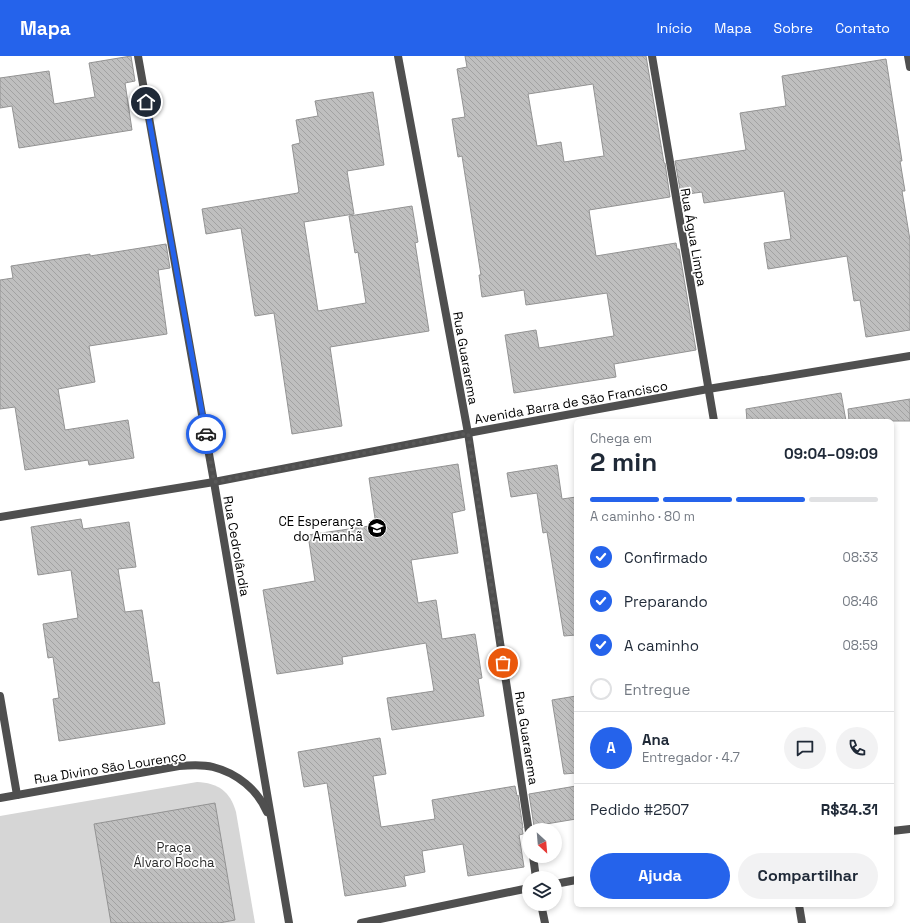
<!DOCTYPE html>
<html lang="pt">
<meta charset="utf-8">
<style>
:root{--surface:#fff;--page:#f2f2f3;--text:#1f2937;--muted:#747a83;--line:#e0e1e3;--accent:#2563eb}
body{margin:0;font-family:"Space Grotesk",sans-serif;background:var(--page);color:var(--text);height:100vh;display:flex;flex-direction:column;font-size:15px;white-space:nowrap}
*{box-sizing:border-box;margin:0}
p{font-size:13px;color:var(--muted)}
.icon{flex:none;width:22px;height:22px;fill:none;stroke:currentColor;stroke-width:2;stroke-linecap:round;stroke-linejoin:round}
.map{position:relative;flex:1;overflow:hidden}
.side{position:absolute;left:574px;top:363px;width:320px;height:488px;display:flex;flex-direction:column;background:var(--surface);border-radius:6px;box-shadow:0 2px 6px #0003}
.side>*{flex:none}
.needle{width:26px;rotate:154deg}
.tools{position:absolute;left:522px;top:767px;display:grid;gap:8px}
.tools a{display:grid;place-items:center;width:40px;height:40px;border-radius:50%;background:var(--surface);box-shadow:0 2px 6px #0003;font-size:20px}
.pin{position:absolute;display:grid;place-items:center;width:34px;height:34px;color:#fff;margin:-17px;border:2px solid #fff;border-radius:50%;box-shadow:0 1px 4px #0007}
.courier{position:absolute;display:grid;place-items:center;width:40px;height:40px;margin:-20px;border:3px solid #2563eb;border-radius:50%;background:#fff;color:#222;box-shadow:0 1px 5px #0007}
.overview em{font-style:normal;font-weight:700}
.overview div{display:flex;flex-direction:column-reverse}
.overview{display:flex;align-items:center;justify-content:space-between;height:68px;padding:0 16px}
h1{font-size:26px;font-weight:700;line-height:30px}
.bar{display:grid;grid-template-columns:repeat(4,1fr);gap:6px 4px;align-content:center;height:48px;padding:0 16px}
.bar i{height:5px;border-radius:3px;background:var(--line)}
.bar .current{background:var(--accent)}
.bar p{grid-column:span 4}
.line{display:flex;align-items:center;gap:10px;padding:0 16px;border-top:1px solid var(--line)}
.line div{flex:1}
.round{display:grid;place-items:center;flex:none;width:42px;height:42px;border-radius:21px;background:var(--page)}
ol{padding:0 16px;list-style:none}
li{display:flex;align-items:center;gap:12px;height:44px}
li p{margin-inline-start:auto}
li .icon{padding:4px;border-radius:50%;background:var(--accent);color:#fff;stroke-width:4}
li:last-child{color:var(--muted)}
li i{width:22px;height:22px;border:2px solid var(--line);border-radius:50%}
.action{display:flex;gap:8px;margin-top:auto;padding:8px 16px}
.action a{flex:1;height:46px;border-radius:24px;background:var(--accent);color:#fff;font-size:16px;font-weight:700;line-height:46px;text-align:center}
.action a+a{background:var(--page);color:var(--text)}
header{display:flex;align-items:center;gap:24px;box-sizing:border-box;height:56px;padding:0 20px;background:var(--accent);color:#fff}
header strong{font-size:19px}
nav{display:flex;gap:22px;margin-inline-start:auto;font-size:14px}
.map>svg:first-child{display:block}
.park{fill:#d6d6d6}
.building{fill:url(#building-back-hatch);stroke:#939393;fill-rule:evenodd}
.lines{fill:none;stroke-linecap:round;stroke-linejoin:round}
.minor{stroke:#4f4f4f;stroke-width:8}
.done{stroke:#595959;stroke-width:4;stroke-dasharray:0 7.2}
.route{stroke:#2563eb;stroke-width:5}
.labels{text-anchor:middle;stroke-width:3.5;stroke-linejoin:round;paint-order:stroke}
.street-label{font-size:13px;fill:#000;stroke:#fff}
.poi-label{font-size:13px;fill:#000;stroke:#fff;text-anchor:end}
.park-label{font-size:13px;fill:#2d2d2d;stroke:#fff}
</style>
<header>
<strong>Mapa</strong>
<nav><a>Início</a><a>Mapa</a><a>Sobre</a><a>Contato</a></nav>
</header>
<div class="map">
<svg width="910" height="867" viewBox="0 0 910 867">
<defs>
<pattern id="building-back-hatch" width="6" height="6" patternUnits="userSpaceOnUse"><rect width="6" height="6" fill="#bfbfbf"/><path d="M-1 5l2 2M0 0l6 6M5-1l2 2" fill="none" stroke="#a2a2a2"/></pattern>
</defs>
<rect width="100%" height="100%" fill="#fff"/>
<path class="park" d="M197 726C218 727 230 735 236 756L255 867H0V760Z"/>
<g class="building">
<polygon points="131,0 135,25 125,27 132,74 19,92 12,50 0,52 0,22 49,15 54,48 95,41 89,7"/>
<path d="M465 0H646L664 107H665L670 141 589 154 596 200 676 187 677 193H679L696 294 614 308 616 321 514 337 505 279 536 274 539 292 614 280 607 237 526 249 524 234 482 241 479 219H481L462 100 458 101 452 63 465 61 457 13 467 11ZM593 28 604 100 564 106 561 86 537 90 528 38Z"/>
<polygon points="886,3 902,105 900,105 905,135 902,135 910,184 910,274 866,281 860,244 854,245 847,200 768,213 764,187 791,183 784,135 704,147 702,136 681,139 675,105 746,94 740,57 786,50 782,20"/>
<polygon points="373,36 384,109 347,115 354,158 304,166 318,255 366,247 358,196 355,197 349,160 412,150 418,186 415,187 429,275 330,291 342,370 292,378 274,257 255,260 241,172 206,178 202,153 298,137 298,136 299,136 292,89 300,87 296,64 318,60 315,45"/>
<polygon points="166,188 170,212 158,214 167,278 89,290 95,326 58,333 65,374 128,364 134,402 89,409 88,404 25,414 15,351 0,353 0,224 13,222 11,210 90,198 90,200"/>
<polygon points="841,337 846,365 747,365 746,353"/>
<polygon points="910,343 910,365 849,365 848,353"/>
<polygon points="458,408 465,454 452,457 458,497 411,504 418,547 436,544 442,583 475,578 482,622 478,623 484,660 392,674 387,642 434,635 426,587 342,601 343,608 277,618 263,534 315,525 308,479 376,469 369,422"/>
<polygon points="557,409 562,443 576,441 576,579 564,580 547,476 543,477 537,437 511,441 507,417"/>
<polygon points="81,463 83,473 129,466 136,511 118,513 125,556 142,554 153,627 159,626 165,668 59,685 53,643 59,642 53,601 48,602 43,568 78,562 71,514 38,519 31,471"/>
<polygon points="576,640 576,717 564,718 552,644"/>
<polygon points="380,682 386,718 373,720 381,771 435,763 432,744 515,730 517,740 518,739 523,772 522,772 523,778 519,779 524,811 468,820 463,788 422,795 425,816 404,820 406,830 345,840 327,727 304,731 298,696"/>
<polygon points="576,730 576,763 534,770 529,738"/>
<polygon points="215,747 235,864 219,867 111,867 94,768"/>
</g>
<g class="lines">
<g class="minor">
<polyline points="138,0 214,426 289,867"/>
<polyline points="398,0 468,377 529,776"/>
<polyline points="652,0 714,365"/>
<polyline points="908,0 910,11"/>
<polyline points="0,461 214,426 468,377 708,333 910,300"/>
<polyline points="0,640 17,739"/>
<path d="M0 742 179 710C190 709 202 708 213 711 237 717 258 734 267 756"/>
<polyline points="892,775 910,773"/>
<polyline points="533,800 536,822"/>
<polyline points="555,828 576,824"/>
<polyline points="541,848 545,867"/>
<polyline points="799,849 802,867"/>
<polyline points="361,867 529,832"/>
</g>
</g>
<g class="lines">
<polyline class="done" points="206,378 214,426 468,377 503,607"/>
<polyline class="route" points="146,46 206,378"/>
</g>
<defs>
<symbol id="school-disc" viewBox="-11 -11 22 22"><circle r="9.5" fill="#000" stroke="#fff"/><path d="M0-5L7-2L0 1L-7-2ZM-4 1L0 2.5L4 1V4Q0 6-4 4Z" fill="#fff"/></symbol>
</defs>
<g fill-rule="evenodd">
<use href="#school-disc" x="366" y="461" width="22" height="22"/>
</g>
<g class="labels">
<g class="street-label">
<text transform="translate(694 181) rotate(80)" y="5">Rua Água Limpa</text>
<text transform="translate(466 302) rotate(80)" y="5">Rua Guararema</text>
<text transform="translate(571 346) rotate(-10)" y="5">Avenida Barra de São Francisco</text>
<text transform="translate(237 490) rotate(80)" y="5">Rua Cedrolândia</text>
<text transform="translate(527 682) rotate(81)" y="5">Rua Guararema</text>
<text transform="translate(110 711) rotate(-9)" y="5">Rua Divino São Lourenço</text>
</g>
<g class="poi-label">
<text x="363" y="470">CE Esperança<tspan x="363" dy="15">do Amanhã</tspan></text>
</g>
<g class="park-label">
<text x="174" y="796">Praça<tspan x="174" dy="15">Álvaro Rocha</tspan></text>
</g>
</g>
</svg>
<div class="tools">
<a><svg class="needle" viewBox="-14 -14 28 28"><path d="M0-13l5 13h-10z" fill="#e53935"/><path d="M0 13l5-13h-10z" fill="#747a83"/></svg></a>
<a><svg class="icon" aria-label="layers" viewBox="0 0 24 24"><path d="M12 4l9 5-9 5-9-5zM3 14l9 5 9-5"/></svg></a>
</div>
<div class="pin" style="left:503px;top:607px;background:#ea580c"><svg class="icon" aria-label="bag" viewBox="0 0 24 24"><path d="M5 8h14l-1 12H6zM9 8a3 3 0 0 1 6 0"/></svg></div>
<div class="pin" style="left:146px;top:46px;background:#1f2937"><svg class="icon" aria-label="home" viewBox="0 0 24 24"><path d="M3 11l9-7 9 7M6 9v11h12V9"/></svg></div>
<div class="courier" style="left:206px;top:378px"><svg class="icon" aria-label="car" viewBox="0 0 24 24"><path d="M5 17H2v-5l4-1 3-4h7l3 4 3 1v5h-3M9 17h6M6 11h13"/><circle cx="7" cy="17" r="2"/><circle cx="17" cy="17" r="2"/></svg></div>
<section class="side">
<div class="overview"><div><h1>2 min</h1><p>Chega em</p></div><em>09:04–09:09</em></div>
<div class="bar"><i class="current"></i><i class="current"></i><i class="current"></i><i></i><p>A caminho · 80 m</p></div>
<ol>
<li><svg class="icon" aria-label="check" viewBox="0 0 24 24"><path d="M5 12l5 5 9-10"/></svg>Confirmado<p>08:33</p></li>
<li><svg class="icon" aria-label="check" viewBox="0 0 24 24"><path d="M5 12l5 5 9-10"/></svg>Preparando<p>08:46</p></li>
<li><svg class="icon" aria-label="check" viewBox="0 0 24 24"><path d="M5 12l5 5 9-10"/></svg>A caminho<p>08:59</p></li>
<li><i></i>Entregue</li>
</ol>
<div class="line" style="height:72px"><b class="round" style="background:var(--accent);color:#fff">A</b><div><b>Ana</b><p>Entregador · 4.7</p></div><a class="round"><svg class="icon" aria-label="chat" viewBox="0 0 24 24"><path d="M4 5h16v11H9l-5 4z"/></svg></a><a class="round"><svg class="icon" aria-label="phone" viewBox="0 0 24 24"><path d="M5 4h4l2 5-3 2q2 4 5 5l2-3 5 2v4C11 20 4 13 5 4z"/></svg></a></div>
<div class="line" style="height:52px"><div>Pedido #2507</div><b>R$34.31</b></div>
<div class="action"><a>Ajuda</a><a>Compartilhar</a></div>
</section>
</div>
